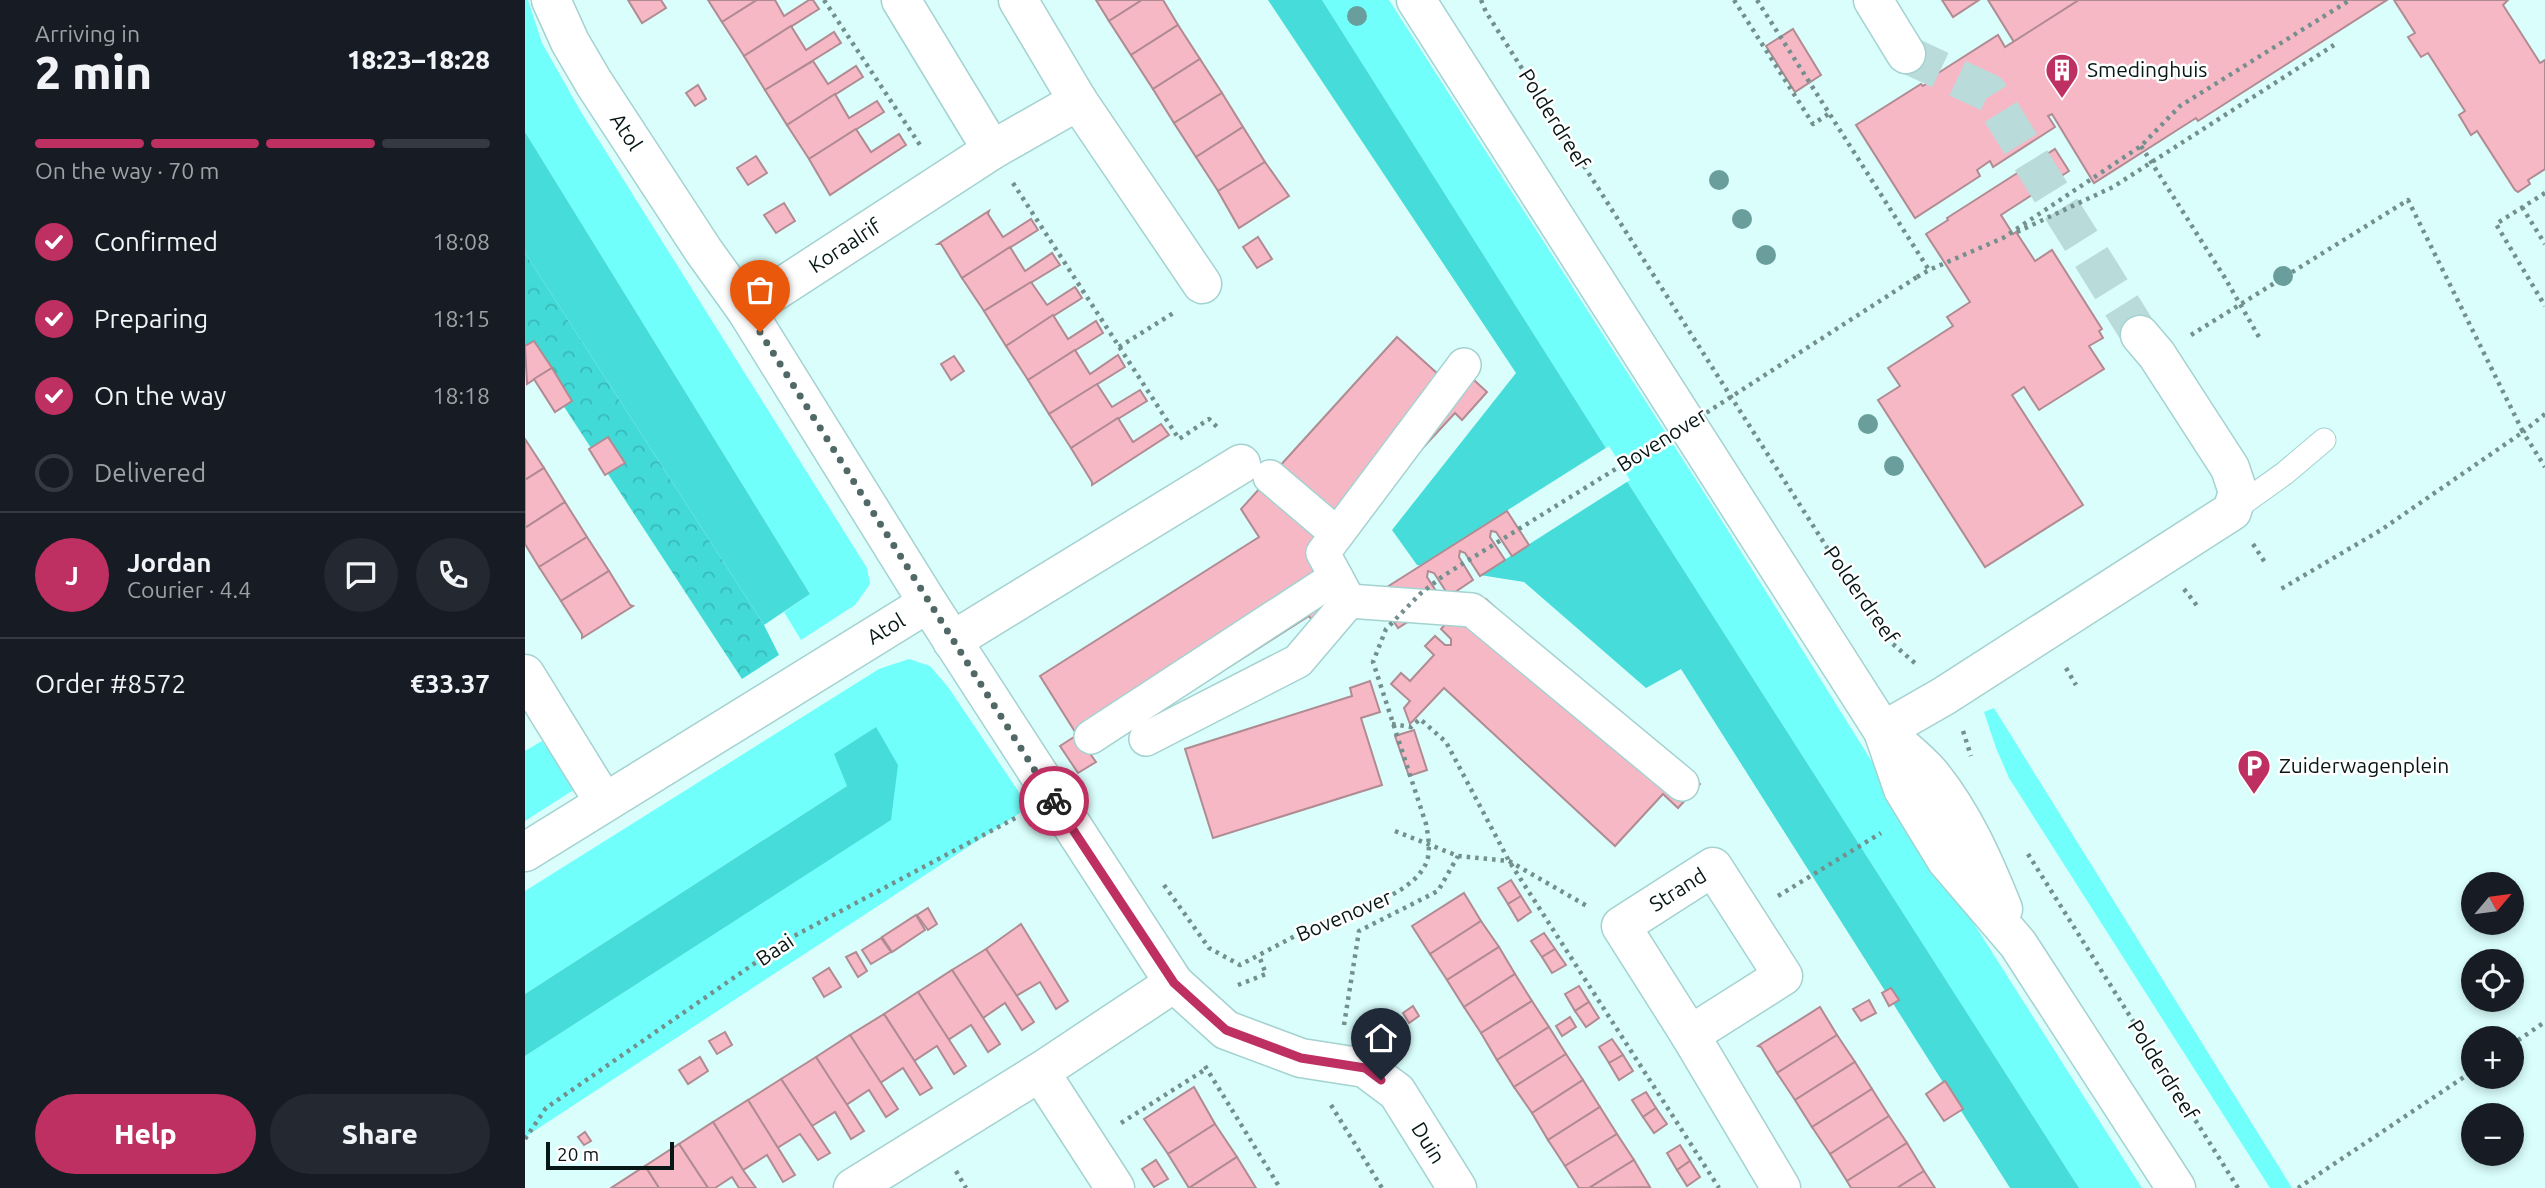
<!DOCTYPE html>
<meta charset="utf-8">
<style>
:root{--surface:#171b24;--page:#242831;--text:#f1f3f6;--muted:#9ea1a6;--line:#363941;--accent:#bd3061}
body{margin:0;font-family:Ubuntu,sans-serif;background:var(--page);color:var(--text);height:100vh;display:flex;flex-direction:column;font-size:26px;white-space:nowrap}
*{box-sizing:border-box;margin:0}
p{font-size:23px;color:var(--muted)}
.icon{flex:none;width:38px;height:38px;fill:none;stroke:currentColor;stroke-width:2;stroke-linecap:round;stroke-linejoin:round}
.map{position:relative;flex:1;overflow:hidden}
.panel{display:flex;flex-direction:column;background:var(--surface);width:525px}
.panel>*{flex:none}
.needle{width:46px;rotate:61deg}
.fabs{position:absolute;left:1936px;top:872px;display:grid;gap:14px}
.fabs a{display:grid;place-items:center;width:63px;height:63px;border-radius:50%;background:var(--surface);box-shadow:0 4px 10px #0003;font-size:35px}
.scale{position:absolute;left:21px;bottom:18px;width:128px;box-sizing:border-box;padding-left:7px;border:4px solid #061716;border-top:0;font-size:19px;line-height:24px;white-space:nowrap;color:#061716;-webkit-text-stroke:5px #fff;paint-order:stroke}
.pin{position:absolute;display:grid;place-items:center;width:60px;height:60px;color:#fff;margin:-72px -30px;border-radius:50% 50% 50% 0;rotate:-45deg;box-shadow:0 0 7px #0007}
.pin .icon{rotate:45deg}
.courier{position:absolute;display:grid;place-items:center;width:70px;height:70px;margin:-35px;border:5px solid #bd3061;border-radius:50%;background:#fff;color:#222;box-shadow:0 2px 9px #0007}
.overview em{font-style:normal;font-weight:800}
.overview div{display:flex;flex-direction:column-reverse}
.overview{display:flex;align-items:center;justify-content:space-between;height:119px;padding:0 35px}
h1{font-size:46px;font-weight:800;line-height:52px}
.bar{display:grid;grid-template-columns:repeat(4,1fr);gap:10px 7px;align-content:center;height:84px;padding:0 35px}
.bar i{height:9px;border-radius:5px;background:var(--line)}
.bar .selected{background:var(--accent)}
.bar p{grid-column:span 4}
.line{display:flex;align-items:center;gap:18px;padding:0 35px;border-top:2px solid var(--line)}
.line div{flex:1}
.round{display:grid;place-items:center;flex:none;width:74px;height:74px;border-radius:37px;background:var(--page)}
ol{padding:0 35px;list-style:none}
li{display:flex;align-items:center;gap:21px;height:77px}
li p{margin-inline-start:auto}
li .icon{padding:7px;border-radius:50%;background:var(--accent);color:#fff;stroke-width:4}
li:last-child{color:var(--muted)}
li i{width:38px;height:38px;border:4px solid var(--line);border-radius:50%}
.button{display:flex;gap:14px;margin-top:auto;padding:14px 35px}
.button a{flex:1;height:80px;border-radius:42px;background:var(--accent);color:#fff;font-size:28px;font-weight:800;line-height:80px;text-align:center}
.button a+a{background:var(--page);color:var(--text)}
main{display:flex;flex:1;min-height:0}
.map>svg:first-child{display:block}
.green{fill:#71fffb}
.forest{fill:url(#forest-crowns)}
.water{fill:#45dcd9}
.pier{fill:#d9fefc}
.building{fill:#f7b8c6;stroke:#b18b92;stroke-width:2}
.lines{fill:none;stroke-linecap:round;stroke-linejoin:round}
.minor-tunnel{stroke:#b9dbda;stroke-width:38;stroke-dasharray:38 19;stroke-linecap:butt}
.service-casing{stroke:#a4d2d0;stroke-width:25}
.pedestrian-casing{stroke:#a4d2d0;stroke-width:36}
.minor-casing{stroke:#a4d2d0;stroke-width:41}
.tertiary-casing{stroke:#a4d2d0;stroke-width:41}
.path{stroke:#74908e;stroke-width:4.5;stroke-dasharray:3.5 5;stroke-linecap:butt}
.service{stroke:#fff;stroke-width:23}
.pedestrian{stroke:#fff;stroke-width:33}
.minor{stroke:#fff;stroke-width:38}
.tertiary{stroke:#fff;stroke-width:38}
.path-bridge{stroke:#74908e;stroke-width:4.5;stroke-dasharray:3.5 5;stroke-linecap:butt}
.tree{fill:#6a9e9d}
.done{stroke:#506866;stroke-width:7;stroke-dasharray:0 12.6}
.route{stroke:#bd3061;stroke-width:9}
.labels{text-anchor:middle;stroke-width:5;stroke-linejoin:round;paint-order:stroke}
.poi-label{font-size:21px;fill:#061716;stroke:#fff;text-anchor:start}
.street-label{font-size:21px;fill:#061716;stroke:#fff}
</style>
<main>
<section class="panel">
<div class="overview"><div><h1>2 min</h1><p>Arriving in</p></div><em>18:23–18:28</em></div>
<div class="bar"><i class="selected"></i><i class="selected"></i><i class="selected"></i><i></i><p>On the way · 70 m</p></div>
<ol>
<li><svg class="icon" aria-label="check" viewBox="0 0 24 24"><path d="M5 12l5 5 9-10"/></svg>Confirmed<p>18:08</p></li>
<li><svg class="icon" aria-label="check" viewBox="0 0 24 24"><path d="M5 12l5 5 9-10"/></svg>Preparing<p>18:15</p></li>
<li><svg class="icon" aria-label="check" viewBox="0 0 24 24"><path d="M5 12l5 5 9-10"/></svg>On the way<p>18:18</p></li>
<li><i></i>Delivered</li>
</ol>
<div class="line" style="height:126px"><b class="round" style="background:var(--accent);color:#fff">J</b><div><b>Jordan</b><p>Courier · 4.4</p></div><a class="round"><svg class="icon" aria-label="chat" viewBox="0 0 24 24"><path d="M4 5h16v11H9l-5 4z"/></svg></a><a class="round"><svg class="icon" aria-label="phone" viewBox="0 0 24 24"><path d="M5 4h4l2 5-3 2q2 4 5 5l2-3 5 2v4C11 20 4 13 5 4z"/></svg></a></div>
<div class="line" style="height:91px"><div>Order #8572</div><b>€33.37</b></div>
<div class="button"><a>Help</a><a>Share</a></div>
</section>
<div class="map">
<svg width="2020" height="1188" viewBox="0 0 2020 1188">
<defs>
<pattern id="forest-crowns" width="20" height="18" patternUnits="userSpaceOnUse" patternTransform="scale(1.75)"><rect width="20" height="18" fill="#42dad7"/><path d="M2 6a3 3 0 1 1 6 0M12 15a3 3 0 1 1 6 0" fill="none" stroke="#38bab8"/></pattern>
</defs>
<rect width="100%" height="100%" fill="#d9fefc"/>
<g class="green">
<polygon points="0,0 3,0 17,43 56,112 342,568 345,584 330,605 276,640 259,612 285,594 0,132"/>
<polygon points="797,0 864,0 1187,505 1395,839 1617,1188 1554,1188 1110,494"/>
<polygon points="384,659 405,666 423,687 504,807 0,1137 0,1056 365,820 322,786 0,994 0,891 354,669"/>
<polygon points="1469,708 1767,1188 1745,1188 1484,778 1471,748 1459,712"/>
<polygon points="17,741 50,789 0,821 0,751"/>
</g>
<polygon class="forest" points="0,253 239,625 254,655 217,679 0,347"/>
<g class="water">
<polygon points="743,0 797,0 1110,494 1554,1188 1485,1188 1156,669 1121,688 999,582 892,565 867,530 991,373"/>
<polygon points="0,132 285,594 239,625 0,253"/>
<polygon points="351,727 373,765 366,820 0,1056 0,994 322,786 309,754"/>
</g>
<polygon class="pier" points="1084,446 1105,480 951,578 891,568"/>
<g class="building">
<polygon points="103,0 136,0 141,8 117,23"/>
<polygon points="183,0 232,0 197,22"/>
<polygon points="232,0 250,0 259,16 284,0 288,0 294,9 219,56 197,22"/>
<polygon points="571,0 617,0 584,21"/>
<polygon points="617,0 638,0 653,25 606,55 584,21"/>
<polygon points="1417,0 1454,0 1428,17"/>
<polygon points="1463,0 1554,0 1489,42"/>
<polygon points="1554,0 1862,0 1673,121 1671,118 1569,183 1527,114 1523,116 1530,127 1468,167 1465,161 1452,170 1455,176 1390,218 1331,125 1396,84 1398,86 1411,77 1410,75 1473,35 1480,47"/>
<polygon points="1869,0 1983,0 1978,5 2015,63 2020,60 2020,169 2003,180 2005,184 1993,192 1990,190 1952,131 1946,135 1934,115 1940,111 1903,53 1896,57 1883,37 1890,33"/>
<polygon points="653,25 675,59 628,89 606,55"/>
<polygon points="266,26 281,50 309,32 316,43 240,90 219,56"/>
<polygon points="1268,29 1296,75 1270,92 1241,46"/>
<polygon points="675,59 697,93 649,123 628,89"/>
<polygon points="288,61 303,84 331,66 338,77 262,125 240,90"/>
<polygon points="173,85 181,99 170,106 161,93"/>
<polygon points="697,93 718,127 671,157 649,123"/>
<polygon points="310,94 324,118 352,101 359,112 284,159 262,125"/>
<polygon points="718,127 740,162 693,191 671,157"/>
<polygon points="331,129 346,152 374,134 381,145 305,195 284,159"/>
<polygon points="1530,149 1544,171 1476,215 1488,234 1491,232 1510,261 1527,250 1577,329 1574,331 1578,338 1564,346 1579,369 1514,410 1499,387 1487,395 1558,505 1460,567 1353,400 1375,386 1363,368 1428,326 1422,317 1445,302 1401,234 1423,220 1422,218"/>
<polygon points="231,156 242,173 223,185 212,168"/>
<polygon points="740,162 764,196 714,228 693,191"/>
<polygon points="259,203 270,221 251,233 239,215"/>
<polygon points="464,211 463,214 478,237 506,219 513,230 437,278 416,244 413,244"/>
<polygon points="733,237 747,259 732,268 718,247"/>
<polygon points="485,247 500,271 527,253 535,265 459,311 437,278"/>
<polygon points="506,282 522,305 550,287 557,298 481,346 459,311"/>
<polygon points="528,315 543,339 571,321 578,333 503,380 481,346"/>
<polygon points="872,337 924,384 937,369 962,392 937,420 930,413 822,530 753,468"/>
<polygon points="9,341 27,368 2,384 0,346"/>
<polygon points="550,350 565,374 593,355 600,367 524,414 503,380"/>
<polygon points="429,356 439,371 426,380 416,364"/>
<polygon points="27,368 47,401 30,412 9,379"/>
<polygon points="572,384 587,407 615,390 622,401 546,448 524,414"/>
<polygon points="593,418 608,442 636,424 644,435 567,485 567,482 546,448"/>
<polygon points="83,437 100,463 80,475 64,449"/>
<polygon points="0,439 19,468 0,480"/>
<polygon points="19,468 40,502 0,528 0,480"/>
<polygon points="753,468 835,593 795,632 784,616 566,755 571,762 553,773 535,746 552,735 515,676 734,537 716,509"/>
<polygon points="40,502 62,537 14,567 0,544 0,528"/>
<polygon points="982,511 1004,545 987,556 971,532 966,531 965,537 980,560 955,576 940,553 935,551 934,557 948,580 924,596 909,573 903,571 902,577 917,600 873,628 851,594"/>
<polygon points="62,537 84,571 36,601 14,567"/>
<polygon points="84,571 105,605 108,606 57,638 57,634 36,601"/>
<polygon points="961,599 1153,776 1159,769 1175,784 1153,808 1138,794 1090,846 919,688 885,724 879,708 885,701 866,684 876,673 885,681 909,655 900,646 910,636 920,645 926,645 926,639 916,629 935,608 950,611"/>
<polygon points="845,681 855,712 836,718 857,785 688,838 660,749 827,696 825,688"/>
<polygon points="889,730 902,770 884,776 870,736"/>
<polygon points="986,880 996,896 983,904 973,888"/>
<polygon points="939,893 956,921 905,954 887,926"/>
<polygon points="996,896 1006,912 993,921 983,904"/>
<polygon points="403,908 412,924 403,930 392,915"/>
<polygon points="391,915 400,930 367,952 357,937"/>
<polygon points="956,921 974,947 922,980 905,954"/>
<polygon points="496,924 543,1001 531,1009 515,982 491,996 461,949"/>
<polygon points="1019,933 1030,949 1017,957 1006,941"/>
<polygon points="356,938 366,952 346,964 337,950"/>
<polygon points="974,947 990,974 939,1007 922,980"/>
<polygon points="461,949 509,1022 497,1030 480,1003 458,1018 427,970"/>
<polygon points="1030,949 1041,965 1027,973 1017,957"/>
<polygon points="331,952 342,971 333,977 321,957"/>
<polygon points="304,968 316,987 299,997 288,978"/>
<polygon points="427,970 475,1044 463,1052 446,1025 423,1040 393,992"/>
<polygon points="990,974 1007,1001 956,1033 939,1007"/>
<polygon points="1054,986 1064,1002 1050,1011 1040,994"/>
<polygon points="1366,988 1374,1000 1364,1006 1357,993"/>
<polygon points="393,992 441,1066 429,1074 412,1046 389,1061 359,1014"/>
<polygon points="1344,1000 1351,1013 1336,1021 1328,1009"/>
<polygon points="1007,1001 1024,1027 972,1060 956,1033"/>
<polygon points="1064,1002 1074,1018 1061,1027 1050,1011"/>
<polygon points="888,1006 894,1016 884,1023 878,1013"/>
<polygon points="1295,1007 1312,1035 1252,1073 1236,1047 1233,1046"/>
<polygon points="359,1014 407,1088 395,1095 378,1068 355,1083 325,1035"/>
<polygon points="1045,1017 1051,1027 1037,1036 1031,1026"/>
<polygon points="1024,1027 1041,1054 989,1087 972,1060"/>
<polygon points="200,1032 207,1045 192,1054 184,1041"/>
<polygon points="325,1035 373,1109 361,1117 344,1090 321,1105 291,1057"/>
<polygon points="1312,1035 1330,1062 1270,1100 1252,1073"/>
<polygon points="1087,1039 1098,1055 1084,1063 1074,1047"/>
<polygon points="1041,1054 1058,1080 1007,1113 989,1087"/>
<polygon points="1098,1055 1108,1071 1094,1080 1084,1063"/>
<polygon points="175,1057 183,1071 163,1084 154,1070"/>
<polygon points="291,1057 339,1131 326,1139 310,1112 287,1126 256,1079"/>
<polygon points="1330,1062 1347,1089 1287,1127 1270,1100"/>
<polygon points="256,1079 305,1153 293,1160 275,1134 252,1148 223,1100"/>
<polygon points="1058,1080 1075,1107 1023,1140 1007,1113"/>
<polygon points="1420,1081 1438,1109 1419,1121 1401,1094"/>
<polygon points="669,1087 690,1124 643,1154 619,1119"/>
<polygon points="1347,1089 1364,1116 1305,1154 1287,1127"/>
<polygon points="1121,1092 1131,1108 1118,1117 1107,1100"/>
<polygon points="223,1100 270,1175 258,1182 242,1155 218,1170 188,1122"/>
<polygon points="1075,1107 1092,1134 1040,1166 1023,1140"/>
<polygon points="1131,1108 1142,1124 1129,1133 1118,1117"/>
<polygon points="1364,1116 1382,1143 1322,1181 1305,1154"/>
<polygon points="188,1122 218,1170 231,1188 214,1188 207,1177 190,1188 183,1188 154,1144"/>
<polygon points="690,1124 712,1157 664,1188 643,1154"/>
<polygon points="60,1132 66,1141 59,1145 53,1137"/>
<polygon points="1092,1134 1109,1160 1064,1188 1054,1188 1040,1166"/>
<polygon points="1382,1143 1399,1171 1372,1188 1326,1188 1322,1181"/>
<polygon points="154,1144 183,1188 134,1188 120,1166"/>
<polygon points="1155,1145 1165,1161 1152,1170 1142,1153"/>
<polygon points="712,1157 731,1188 664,1188"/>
<polygon points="631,1160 643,1179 629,1187 617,1169"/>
<polygon points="1109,1160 1125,1187 1064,1188"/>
<polygon points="1165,1161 1175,1177 1162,1186 1152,1170"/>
<polygon points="120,1166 134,1188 86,1188"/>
<polygon points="1399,1171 1410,1188 1372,1188"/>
</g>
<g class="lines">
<polyline class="minor-tunnel" points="1381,54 1464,93 1615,335"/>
<defs>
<polyline id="service" points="1707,511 1760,473 1799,440"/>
<g id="pedestrian">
<polyline points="939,365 798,553 824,601 947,610 1157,784"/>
<polyline points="745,477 812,534"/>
<polyline points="566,737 811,577"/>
<polyline points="621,739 773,661 824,601"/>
</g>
<g id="minor">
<polyline points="26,0 45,42 69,83 178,250 221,310 403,603 649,983 701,1030 776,1058 840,1068 872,1092 932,1188"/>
<polyline points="376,0 467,150"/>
<polyline points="493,0 553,101 677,284"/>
<polyline points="1348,0 1381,54"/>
<polyline points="221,310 467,150 553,101"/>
<polyline points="427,641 716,464"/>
<polyline points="0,674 79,802"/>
<polyline points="1358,731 1419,696 1707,511 1713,492 1705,468 1632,355 1615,335"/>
<polyline points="0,852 403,603"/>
<polygon points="1188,867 1258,976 1165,1035 1096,926"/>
<polyline points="1165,1035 1256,1188"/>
<polyline points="515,1072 590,1188"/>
<polyline points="328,1188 515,1072 649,983"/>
</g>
<g id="tertiary">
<polyline points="891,0 1358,731 1378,789 1422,861 1493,944 1651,1188"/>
<path d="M1359 732C1375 746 1394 760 1407 776 1439 816 1459 862 1478 909"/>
</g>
</defs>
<use href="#service" class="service-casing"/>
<use href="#pedestrian" class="pedestrian-casing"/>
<use href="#minor" class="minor-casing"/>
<use href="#tertiary" class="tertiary-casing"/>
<g class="path">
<polyline points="299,0 397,148"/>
<polyline points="956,0 961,12 1343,612 1361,638 1391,664"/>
<polyline points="1209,0 1288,124 1305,113"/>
<polyline points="1232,0 1404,270"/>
<polyline points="1616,146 1700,278 1734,337"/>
<polyline points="488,183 654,439 684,419 694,429"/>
<polyline points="2020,193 1971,224 2020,306"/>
<polyline points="1997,207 2020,244"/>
<polyline points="1492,232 1588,187 1809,45"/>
<polyline points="1392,277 1404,270 1478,238 1616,146 1655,106 1825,0"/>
<polyline points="1666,335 1883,200 1998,432 1856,530 1756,589"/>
<polyline points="594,347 650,312"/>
<polyline points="2020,414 1998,432 2020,467"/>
<polyline points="1728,544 1741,564"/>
<polyline points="1659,589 1673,607"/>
<polyline points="1541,668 1551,685"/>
<polyline points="867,724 886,727 895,719 921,742 984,861 1194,1188"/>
<polyline points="1438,731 1446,756"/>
<polyline points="870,831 933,856 984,861 1062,906"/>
<polyline points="1503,854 1713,1188"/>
<polyline points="639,885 684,948 715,965 789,926"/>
<polyline points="1253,896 1356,833"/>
<polyline points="713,985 741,974 734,956"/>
<polyline points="819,1025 834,931 913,891 933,856"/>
<polyline points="1986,1045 2020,1022"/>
<polyline points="680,1066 755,1188"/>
<polyline points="806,1105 857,1188"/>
<polyline points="596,1123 681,1069"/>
<polyline points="0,1139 21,1108 269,936 494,816"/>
<polyline points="431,1171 441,1188"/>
<polyline points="1773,1188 1948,1071"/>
</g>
<use href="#service" class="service"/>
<use href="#pedestrian" class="pedestrian"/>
<use href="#minor" class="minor"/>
<use href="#tertiary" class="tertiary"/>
<path class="path-bridge" d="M789 926C821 913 895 895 903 857 905 846 903 835 901 824L848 662 861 629 895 594 918 576 1181 413 1392 277"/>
</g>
<g class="tree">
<circle cx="832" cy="16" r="10"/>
<circle cx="1194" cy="180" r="10"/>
<circle cx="1217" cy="219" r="10"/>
<circle cx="1241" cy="255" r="10"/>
<circle cx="1758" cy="276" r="10"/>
<circle cx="1343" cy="424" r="10"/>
<circle cx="1369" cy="466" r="10"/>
</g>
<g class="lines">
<polyline class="done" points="235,332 529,801"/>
<polyline class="route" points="529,801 649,983 701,1030 776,1058 840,1068 856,1080"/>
</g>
<defs>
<symbol id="building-pin" viewBox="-11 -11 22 30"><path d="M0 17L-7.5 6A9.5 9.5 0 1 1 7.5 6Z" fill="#bd3061" stroke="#fff"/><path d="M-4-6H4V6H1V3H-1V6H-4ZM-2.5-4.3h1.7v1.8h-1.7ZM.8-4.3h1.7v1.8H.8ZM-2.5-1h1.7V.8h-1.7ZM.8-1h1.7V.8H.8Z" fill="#fff"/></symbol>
<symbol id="parking-pin" viewBox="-11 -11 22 30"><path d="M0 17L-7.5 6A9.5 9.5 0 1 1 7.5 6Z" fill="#bd3061" stroke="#fff"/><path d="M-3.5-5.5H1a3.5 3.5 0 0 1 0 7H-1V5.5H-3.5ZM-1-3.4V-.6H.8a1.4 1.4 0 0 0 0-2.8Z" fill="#fff"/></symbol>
</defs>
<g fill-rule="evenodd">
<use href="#building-pin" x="1518" y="51" width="38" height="52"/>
<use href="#parking-pin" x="1710" y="747" width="38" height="52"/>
</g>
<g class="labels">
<g class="poi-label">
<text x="1562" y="77">Smedinghuis</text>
<text x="1754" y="773">Zuiderwagenplein</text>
</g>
<g class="street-label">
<text transform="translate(1029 119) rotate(58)" y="7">Polderdreef</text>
<text transform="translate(101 132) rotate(57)" y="7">Atol</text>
<text transform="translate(320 246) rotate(-33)" y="7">Koraalrif</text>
<text transform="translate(1137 440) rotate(-32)" y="7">Bovenover</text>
<text transform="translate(1336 595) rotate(55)" y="7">Polderdreef</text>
<text transform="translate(361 629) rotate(-31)" y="7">Atol</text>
<text transform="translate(1153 890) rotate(-32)" y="7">Strand</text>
<text transform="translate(819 916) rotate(-23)" y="7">Bovenover</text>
<text transform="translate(250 950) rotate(-34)" y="7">Baai</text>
<text transform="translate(1638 1070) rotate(58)" y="7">Polderdreef</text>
<text transform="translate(903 1143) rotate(58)" y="7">Duin</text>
</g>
</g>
</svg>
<div class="fabs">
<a><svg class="needle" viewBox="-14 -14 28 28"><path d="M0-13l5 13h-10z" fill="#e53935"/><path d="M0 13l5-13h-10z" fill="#9ea1a6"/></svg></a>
<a><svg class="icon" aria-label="locate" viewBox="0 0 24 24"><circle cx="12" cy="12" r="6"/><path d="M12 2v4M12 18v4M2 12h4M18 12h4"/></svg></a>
<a>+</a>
<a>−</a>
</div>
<div class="scale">20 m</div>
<div class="pin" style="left:235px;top:332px;background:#ea580c"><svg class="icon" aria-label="bag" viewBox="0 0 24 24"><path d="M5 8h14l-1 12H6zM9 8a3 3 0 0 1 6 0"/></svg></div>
<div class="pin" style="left:856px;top:1080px;background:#1f2937"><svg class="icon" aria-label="home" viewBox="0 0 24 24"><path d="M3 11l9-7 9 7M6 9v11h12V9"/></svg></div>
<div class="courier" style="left:529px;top:801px"><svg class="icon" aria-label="bike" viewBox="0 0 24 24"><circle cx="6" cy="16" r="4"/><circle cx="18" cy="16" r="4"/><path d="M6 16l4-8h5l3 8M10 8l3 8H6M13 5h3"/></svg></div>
</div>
</main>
